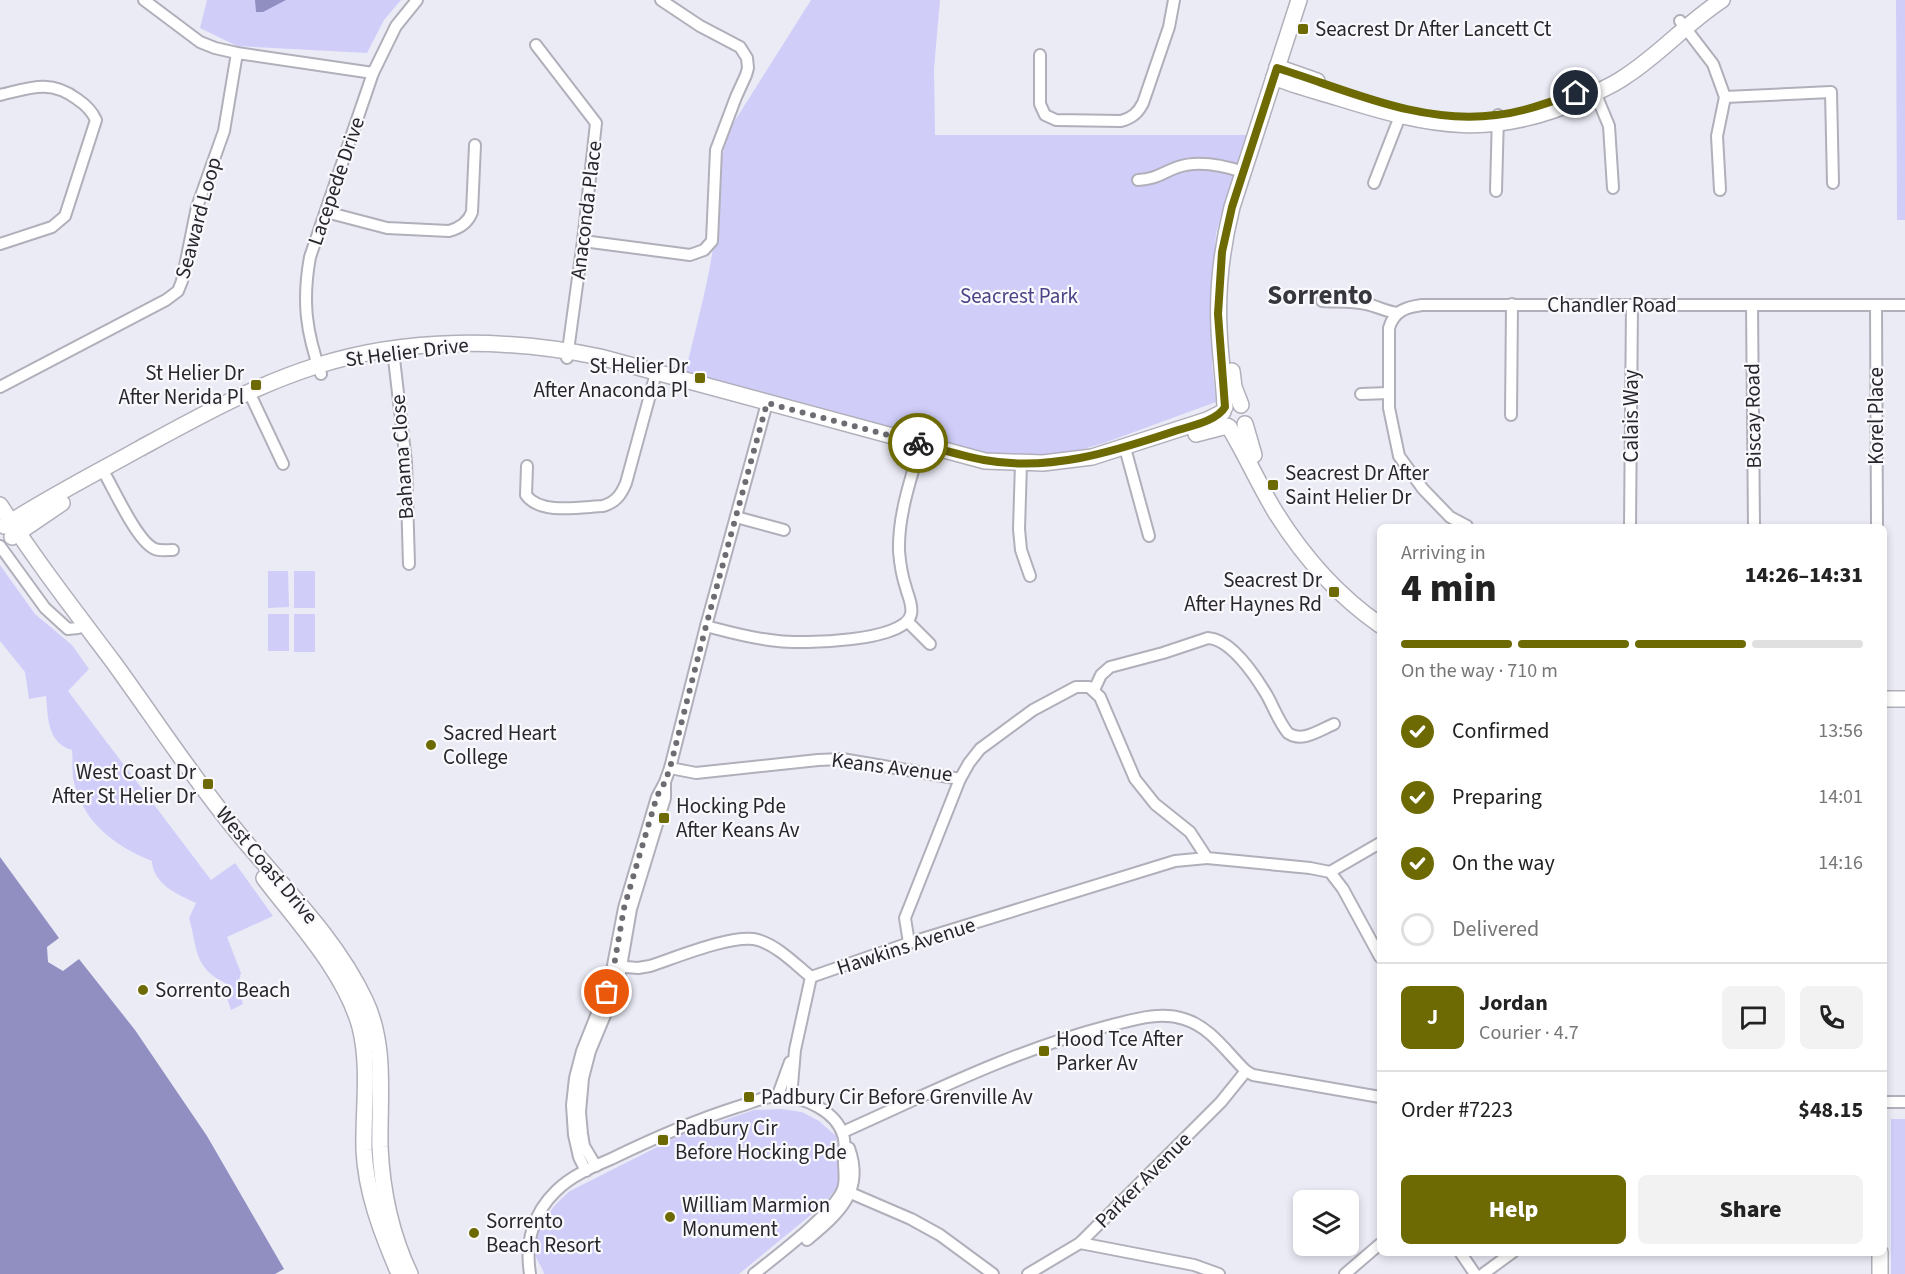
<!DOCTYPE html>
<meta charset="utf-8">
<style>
:root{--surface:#fff;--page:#f2f2f2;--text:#222;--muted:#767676;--line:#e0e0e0;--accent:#6d6903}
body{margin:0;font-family:"Source Sans 3",sans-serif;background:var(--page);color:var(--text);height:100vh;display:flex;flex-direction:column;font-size:22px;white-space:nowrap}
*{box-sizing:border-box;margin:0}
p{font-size:20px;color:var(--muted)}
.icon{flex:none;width:33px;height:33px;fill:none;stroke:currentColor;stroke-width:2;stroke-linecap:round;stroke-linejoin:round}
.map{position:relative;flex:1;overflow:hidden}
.side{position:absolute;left:1377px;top:524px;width:510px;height:732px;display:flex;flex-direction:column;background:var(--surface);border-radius:9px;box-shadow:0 3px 9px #0003}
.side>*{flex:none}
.tools{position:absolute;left:1293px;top:1190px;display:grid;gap:12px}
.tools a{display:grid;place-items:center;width:66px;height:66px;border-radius:9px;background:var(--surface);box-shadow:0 3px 9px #0003;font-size:30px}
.pin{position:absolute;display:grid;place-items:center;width:51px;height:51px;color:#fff;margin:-26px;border:3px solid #fff;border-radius:50%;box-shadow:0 2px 6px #0007}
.courier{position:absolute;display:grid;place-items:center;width:60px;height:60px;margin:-30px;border:4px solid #6d6903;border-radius:50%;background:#fff;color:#222;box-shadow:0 2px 8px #0007}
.overview em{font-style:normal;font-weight:800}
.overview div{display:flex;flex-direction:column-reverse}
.overview{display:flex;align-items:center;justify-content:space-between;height:102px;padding:0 24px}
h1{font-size:39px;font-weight:800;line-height:45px}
.bar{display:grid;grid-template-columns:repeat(4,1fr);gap:9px 6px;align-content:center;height:72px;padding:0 24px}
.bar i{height:8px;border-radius:4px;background:var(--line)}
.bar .active{background:var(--accent)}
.bar p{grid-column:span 4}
.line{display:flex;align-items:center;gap:15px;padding:0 24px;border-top:2px solid var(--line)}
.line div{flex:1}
.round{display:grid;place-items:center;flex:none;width:63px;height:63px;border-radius:9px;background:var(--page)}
ol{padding:0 24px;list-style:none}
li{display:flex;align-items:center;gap:18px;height:66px}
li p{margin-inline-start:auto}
li .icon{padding:6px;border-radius:50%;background:var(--accent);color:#fff;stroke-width:4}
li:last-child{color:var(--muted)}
li i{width:33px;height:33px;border:3px solid var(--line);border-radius:50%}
.cta{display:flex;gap:12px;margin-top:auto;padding:12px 24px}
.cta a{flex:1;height:69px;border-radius:9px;background:var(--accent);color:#fff;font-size:24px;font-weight:800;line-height:69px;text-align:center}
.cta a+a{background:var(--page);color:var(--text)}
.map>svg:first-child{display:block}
.green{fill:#d0cef9}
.water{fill:#918fc2}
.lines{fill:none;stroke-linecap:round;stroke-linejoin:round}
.street-casing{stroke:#b0afba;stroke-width:14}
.secondary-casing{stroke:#b0afba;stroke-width:18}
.street{stroke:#fff;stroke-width:10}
.secondary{stroke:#fff;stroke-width:15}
.done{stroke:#6c6c72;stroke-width:6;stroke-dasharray:0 10.8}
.route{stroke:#6d6903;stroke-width:8}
.poi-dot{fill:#6d6903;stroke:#f9f9fd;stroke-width:2}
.labels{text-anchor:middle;stroke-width:4.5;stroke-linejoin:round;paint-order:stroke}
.poi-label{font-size:21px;fill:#27272b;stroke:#f9f9fd;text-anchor:start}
.street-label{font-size:21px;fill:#27272b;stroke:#f9f9fd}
.park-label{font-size:21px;fill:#4b4385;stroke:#f9f9fd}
.district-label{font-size:27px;font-weight:bold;fill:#36363e;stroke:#f9f9fd}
</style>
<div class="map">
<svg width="1905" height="1274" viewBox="0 0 1905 1274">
<rect width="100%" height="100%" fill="#ebebf6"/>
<g class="green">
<polygon points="207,0 401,0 384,20 367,53 237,46 200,28"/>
<path d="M811 0H940L934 69 935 135H1246L1216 233 1212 298V364L1216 402 1104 443 1060 456 1011 459 946 447 685 375C694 333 707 290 713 248 719 207 715 158 734 122Z"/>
<polygon points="1896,0 1905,0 1905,220 1897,220"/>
<path d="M0 565 35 614 72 645 89 669 68 691 211 880 235 863 273 916 227 937 241 973 238 984 243 1004 231 1010 225 992V983C193 967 198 949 189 918L196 903C178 895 153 884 152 861 113 845 82 822 73 778 72 769 73 759 72 750 47 743 48 717 46 696L29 699 25 672 0 641Z"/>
<polygon points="268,571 288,571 289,607 268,608"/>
<rect x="294" y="571" width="21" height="37"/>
<rect x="268" y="614" width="21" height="37"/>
<rect x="294" y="614" width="21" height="38"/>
<path d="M782 1109 802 1112 819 1121 836 1136 839 1156 838 1186 823 1205 739 1274H544C543 1268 538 1263 536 1257 530 1232 553 1205 570 1191L681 1135 754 1110Z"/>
<rect x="1891" y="1119" width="14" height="155"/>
</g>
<g class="water">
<polygon points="255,0 286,0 263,12 256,12"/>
<polygon points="0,857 59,938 47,947 48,962 63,971 79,959 135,1030 207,1136 284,1269 275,1274 0,1274"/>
</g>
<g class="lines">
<defs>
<g id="street">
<polyline points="144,0 200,42 215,48 237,53 373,73"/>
<polyline points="1680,21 1713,64 1725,97 1717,136 1720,190"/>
<polyline points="536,45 596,123 583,241 567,358"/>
<path d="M1040 55V104L1045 115 1056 120 1121 121C1132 118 1138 113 1143 103L1169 27 1174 0"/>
<polyline points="1592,85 1609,126 1613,188"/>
<path d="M0 95C30 88 50 79 77 99 86 105 92 111 96 120L65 216 52 227 0 244"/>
<polyline points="1725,97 1831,92 1833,183"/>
<path d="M1138 180C1157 179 1161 173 1178 167 1199 160 1222 165 1243 172"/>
<polyline points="1374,183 1402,111"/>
<polyline points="1496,191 1498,115"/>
<path d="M326 212 387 228 449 231C460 228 468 223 472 212L475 145"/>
<polyline points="583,241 690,255 704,250 712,241 716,150 736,97 746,75 748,68 747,58 740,47 700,26 661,0"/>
<path d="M1322 301C1337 302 1352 301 1366 304 1377 306 1386 312 1398 313"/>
<polyline points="1752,305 1754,526"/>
<polyline points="1876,305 1877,526"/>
<polyline points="393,350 406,462 409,564"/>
<path d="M321 374C306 332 302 301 310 257L373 73 396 26 417 0"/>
<polyline points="0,387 166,300 178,291 182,281 197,207 224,131 237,53"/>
<polyline points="249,392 283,464"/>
<polyline points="1361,394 1389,393"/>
<polyline points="1511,415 1512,304"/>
<polyline points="1125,448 1149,536"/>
<polyline points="1021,463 1019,529 1021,550 1030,576"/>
<path d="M527 466 526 495C540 515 581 507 603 506 616 502 621 495 626 483L656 373"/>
<path d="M102 469C113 487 137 542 155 549 160 551 167 550 173 550"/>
<polyline points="736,517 784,530"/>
<path d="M1467 526 1450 517 1423 489 1399 456 1389 408V328C1394 311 1406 307 1422 305H1905"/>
<polyline points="1630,526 1632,305"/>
<polyline points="0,546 45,608 68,629 78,628"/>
<polyline points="908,622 930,644"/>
<path d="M706 626C729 632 753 639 778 641 801 644 906 642 911 614 913 605 908 596 906 588 902 576 900 564 899 551 898 515 911 478 921 444"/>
<path d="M1094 690 1101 675 1110 667 1163 653 1208 638C1230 639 1254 674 1265 692 1273 705 1278 721 1288 733 1302 743 1320 730 1334 724"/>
<polyline points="670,768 696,773 818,760 842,759 960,779 969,763 980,749 1033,710 1076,687 1089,687 1100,697 1135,779 1155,804 1190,832 1207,858 1310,868 1330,872 1343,889 1380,957"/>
<polyline points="1330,872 1380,843"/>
<polyline points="909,943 905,918 960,779"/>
<path d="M614 966 638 968 650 966C675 958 734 933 758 940 778 946 795 964 811 977L909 943 1175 861 1207 858"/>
<polyline points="778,1095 790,1062"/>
<polyline points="791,1097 795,1050 811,977"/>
<polyline points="1884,1102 1905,1102"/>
<path d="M843 1132C930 1093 1015 1050 1108 1026 1133 1020 1159 1011 1184 1019 1211 1027 1227 1053 1246 1071L1253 1075 1380 1097"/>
<polyline points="596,1166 584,1146 582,1134 580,1112 583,1078 590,1051 618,984 631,909 665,798 665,784"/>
<polyline points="586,1171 579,1157 574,1135 572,1105 575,1078 582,1051 610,981 624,908 657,797 665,782 670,768 706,626 767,403"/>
<polyline points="846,1191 911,1219 940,1235 993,1274"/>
<path d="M807 1240C838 1214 865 1192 849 1148"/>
<polyline points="1080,1243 1194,1265 1219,1274"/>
<polyline points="1460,1252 1475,1274"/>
<path d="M530 1274C525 1243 533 1213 556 1191 571 1176 592 1167 611 1159 652 1139 693 1121 737 1107 751 1103 767 1095 781 1096 804 1097 836 1111 843 1135 846 1143 844 1153 844 1162 844 1170 846 1181 843 1189 834 1213 775 1257 754 1274"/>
<polyline points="1028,1274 1080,1243 1221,1102 1246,1071"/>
<polyline points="1345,1274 1380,1244"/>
<polyline points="1483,1274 1513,1252"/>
</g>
<g id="secondary">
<polyline points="1277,67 1317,81"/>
<path d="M1274 77C1295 86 1317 91 1339 98 1432 127 1494 140 1586 97 1599 91 1614 85 1626 76 1660 54 1688 22 1722 0"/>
<polyline points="1232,371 1234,387 1241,405"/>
<path d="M1225 407C1224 381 1220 355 1219 328 1217 287 1222 247 1232 207L1299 0"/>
<polyline points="1245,424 1254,455"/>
<path d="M1229 427C1246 455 1259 485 1276 513 1303 556 1338 596 1380 625"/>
<polyline points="1196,434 1227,426"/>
<path d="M0 505C35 560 75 611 114 663 154 718 191 775 234 828 279 884 334 934 365 1000 387 1046 379 1098 380 1147 382 1191 391 1234 410 1274"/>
<path d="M4 526C47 498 94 474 139 449 196 418 253 386 316 366 407 337 507 338 600 357L985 461 1043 463 1092 457 1207 420 1223 412"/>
<polyline points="12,537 62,503"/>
<polyline points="1884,699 1905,699"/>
<path d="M264 878C298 923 345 972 360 1027 370 1067 363 1110 364 1150 366 1192 381 1231 397 1269"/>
<polyline points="1880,1252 1880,1274"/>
</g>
</defs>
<use href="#street" class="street-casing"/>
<use href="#secondary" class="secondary-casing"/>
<use href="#street" class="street"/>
<use href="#secondary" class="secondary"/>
</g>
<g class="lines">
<polyline class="done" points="607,992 614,966 624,908 657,796 665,782 670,768 706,626 767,403 918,443"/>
<path class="route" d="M918 443C940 449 962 456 984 460 1049 472 1112 452 1172 432 1189 426 1216 422 1225 407L1218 314 1222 252 1232 207 1277 68C1348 90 1420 125 1496 115 1524 112 1550 102 1576 93"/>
</g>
<g class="poi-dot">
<rect x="1297" y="23" width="12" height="12" rx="3"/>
<rect x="694" y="372" width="12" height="12" rx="3"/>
<rect x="250" y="379" width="12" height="12" rx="3"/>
<rect x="1267" y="479" width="12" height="12" rx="3"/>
<rect x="1328" y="586" width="12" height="12" rx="3"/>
<circle cx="431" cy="745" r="6"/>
<rect x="202" y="778" width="12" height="12" rx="3"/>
<rect x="658" y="812" width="12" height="12" rx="3"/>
<circle cx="143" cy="990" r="6"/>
<rect x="1038" y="1045" width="12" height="12" rx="3"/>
<rect x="743" y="1091" width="12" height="12" rx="3"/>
<rect x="657" y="1134" width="12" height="12" rx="3"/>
<circle cx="670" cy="1217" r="6"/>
<circle cx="474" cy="1233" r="6"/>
</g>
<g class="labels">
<g class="poi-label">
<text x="1315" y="36">Seacrest Dr After Lancett Ct</text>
<text x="688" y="373" text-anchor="end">St Helier Dr<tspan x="688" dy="24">After Anaconda Pl</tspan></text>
<text x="244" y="380" text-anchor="end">St Helier Dr<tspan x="244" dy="24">After Nerida Pl</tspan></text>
<text x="1285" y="480">Seacrest Dr After<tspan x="1285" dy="24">Saint Helier Dr</tspan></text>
<text x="1322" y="587" text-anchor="end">Seacrest Dr<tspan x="1322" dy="24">After Haynes Rd</tspan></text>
<text x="443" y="740">Sacred Heart<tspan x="443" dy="24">College</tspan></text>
<text x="196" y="779" text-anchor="end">West Coast Dr<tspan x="196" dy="24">After St Helier Dr</tspan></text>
<text x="676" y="813">Hocking Pde<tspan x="676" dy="24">After Keans Av</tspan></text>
<text x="155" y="997">Sorrento Beach</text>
<text x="1056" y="1046">Hood Tce After<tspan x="1056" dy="24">Parker Av</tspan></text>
<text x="761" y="1104">Padbury Cir Before Grenville Av</text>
<text x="675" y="1135">Padbury Cir<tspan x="675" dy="24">Before Hocking Pde</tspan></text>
<text x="682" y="1212">William Marmion<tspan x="682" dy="24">Monument</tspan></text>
<text x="486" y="1228">Sorrento<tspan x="486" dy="24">Beach Resort</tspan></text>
</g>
<g class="street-label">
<text transform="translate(336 181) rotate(-71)" y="7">Lacepede Drive</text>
<text transform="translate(586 210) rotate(-83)" y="7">Anaconda Place</text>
<text transform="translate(198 218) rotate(-75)" y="7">Seaward Loop</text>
<text x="1612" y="312">Chandler Road</text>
<text transform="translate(407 352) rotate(-7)" y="7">St Helier Drive</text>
<text transform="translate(1631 416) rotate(-90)" y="7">Calais Way</text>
<text transform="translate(1753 416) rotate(-91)" y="7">Biscay Road</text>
<text transform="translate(1876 416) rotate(-90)" y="7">Korel Place</text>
<text transform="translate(402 457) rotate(-94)" y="7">Bahama Close</text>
<text transform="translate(892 767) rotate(7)" y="7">Keans Avenue</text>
<text transform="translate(267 865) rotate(50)" y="7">West Coast Drive</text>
<text transform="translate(906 946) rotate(-18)" y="7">Hawkins Avenue</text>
<text transform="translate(1143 1180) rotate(-45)" y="7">Parker Avenue</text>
</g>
<g class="park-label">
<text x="1019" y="303">Seacrest Park</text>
</g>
<g class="district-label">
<text x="1320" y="304">Sorrento</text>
</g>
</g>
</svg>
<div class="tools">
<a><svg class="icon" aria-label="layers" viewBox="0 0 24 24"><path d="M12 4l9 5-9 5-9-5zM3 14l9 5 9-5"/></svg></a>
</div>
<div class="pin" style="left:607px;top:992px;background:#ea580c"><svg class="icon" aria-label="bag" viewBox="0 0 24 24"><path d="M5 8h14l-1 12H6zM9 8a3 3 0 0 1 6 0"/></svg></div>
<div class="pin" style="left:1576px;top:93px;background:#1f2937"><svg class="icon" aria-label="home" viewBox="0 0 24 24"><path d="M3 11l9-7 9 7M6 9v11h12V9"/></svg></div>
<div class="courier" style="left:918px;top:443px"><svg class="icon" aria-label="bike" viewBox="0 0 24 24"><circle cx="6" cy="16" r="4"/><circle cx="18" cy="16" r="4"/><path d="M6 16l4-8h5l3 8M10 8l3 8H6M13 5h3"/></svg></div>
<section class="side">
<div class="overview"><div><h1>4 min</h1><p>Arriving in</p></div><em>14:26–14:31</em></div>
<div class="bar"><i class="active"></i><i class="active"></i><i class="active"></i><i></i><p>On the way · 710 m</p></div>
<ol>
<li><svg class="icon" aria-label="check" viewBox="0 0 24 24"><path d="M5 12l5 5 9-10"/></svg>Confirmed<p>13:56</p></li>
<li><svg class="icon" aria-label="check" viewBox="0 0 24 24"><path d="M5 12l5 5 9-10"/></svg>Preparing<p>14:01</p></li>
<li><svg class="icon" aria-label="check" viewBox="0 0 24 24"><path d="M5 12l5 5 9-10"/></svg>On the way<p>14:16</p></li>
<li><i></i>Delivered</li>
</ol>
<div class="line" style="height:108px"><b class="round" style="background:var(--accent);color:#fff">J</b><div><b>Jordan</b><p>Courier · 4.7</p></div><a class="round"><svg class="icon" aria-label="chat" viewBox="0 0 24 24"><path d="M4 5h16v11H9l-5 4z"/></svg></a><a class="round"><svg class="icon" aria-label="phone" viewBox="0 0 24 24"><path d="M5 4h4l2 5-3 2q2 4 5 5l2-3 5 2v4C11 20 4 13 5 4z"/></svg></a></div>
<div class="line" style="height:78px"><div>Order #7223</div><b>$48.15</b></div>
<div class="cta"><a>Help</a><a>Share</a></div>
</section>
</div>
